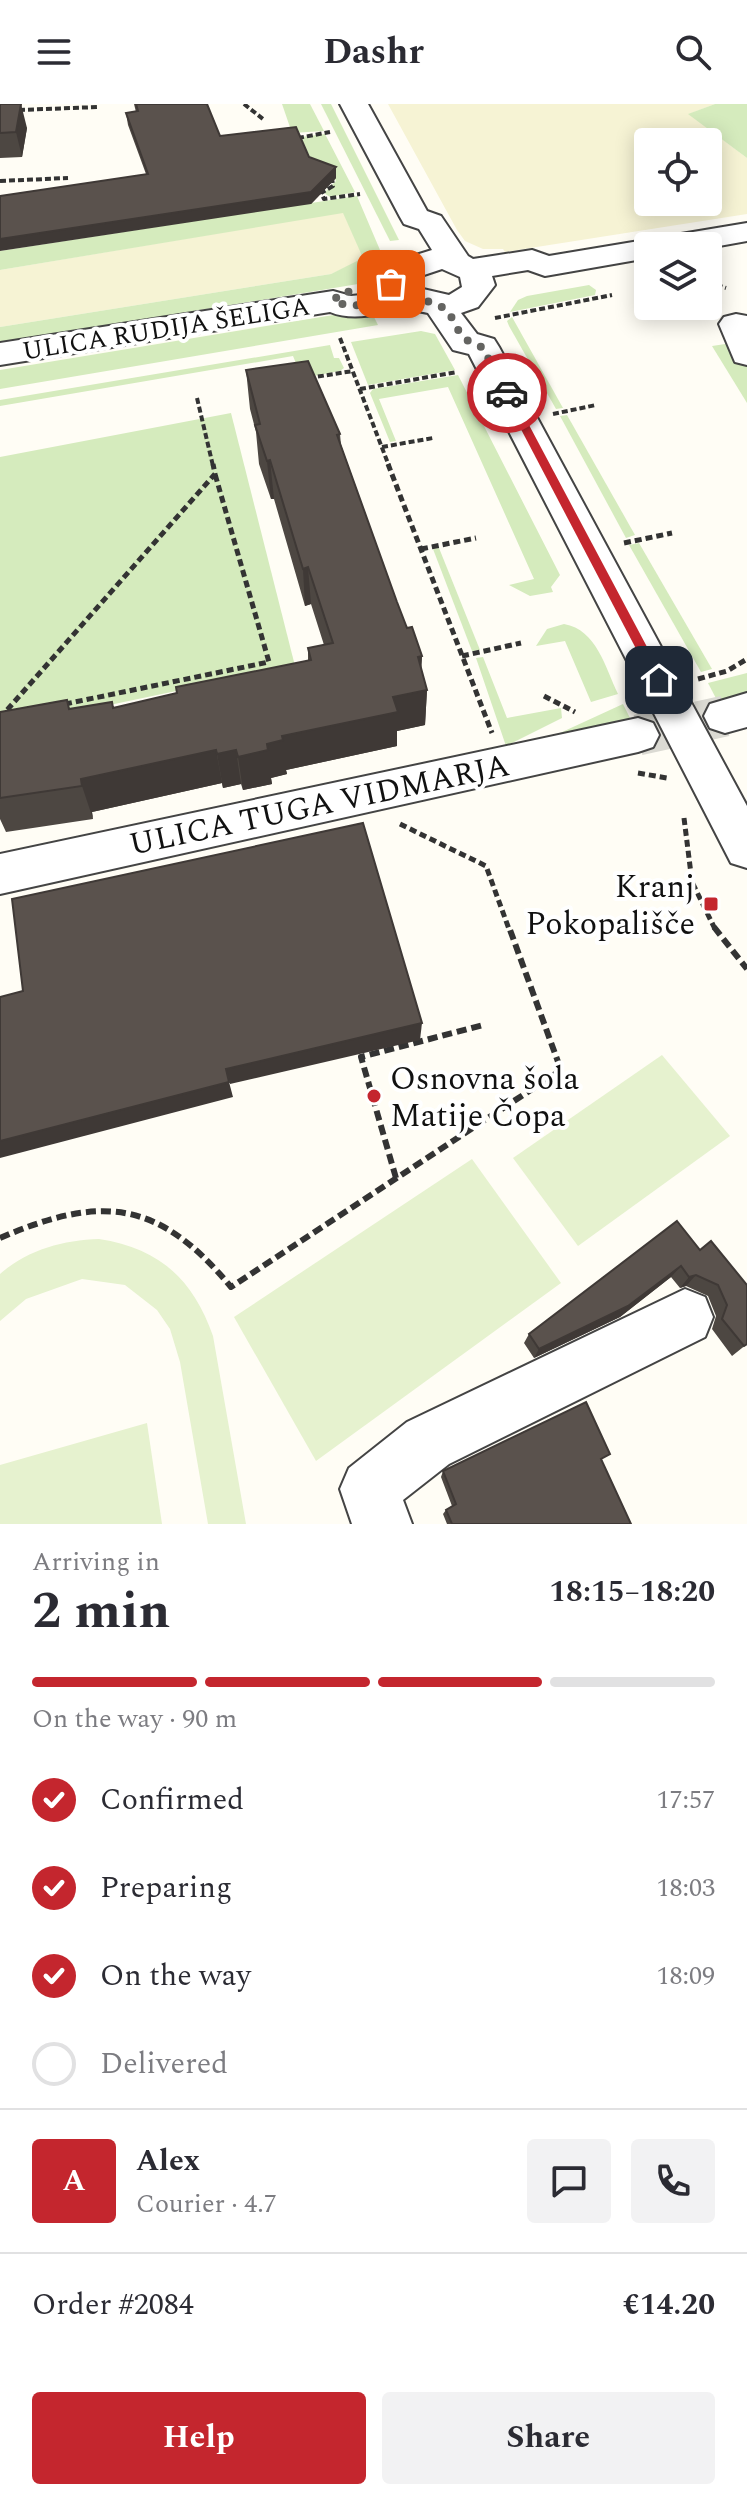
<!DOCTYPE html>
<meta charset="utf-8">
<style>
:root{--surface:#fff;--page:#f2f2f3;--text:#2b2b33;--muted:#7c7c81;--line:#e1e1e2;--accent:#c4262e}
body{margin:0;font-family:Spectral,serif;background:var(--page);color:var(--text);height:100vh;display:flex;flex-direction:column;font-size:30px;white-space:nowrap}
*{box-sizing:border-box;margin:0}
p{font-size:26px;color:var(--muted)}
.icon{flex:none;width:44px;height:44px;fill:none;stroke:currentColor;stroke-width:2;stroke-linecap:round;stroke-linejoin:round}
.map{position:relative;height:1420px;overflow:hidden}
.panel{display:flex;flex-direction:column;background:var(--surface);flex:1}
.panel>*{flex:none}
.buttons{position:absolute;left:634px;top:24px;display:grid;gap:16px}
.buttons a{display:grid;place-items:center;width:88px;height:88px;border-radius:8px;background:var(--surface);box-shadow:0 4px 20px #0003;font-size:40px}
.pin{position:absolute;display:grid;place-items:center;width:68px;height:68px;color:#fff;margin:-34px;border-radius:16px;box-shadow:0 4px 12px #0006}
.courier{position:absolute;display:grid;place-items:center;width:80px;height:80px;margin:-40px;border:6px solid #c4262e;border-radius:50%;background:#fff;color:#222;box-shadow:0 2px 10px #0007}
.headline em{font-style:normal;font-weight:700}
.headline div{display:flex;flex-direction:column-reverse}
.headline{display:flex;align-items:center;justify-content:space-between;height:136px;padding:0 32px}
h1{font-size:52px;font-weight:700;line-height:60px}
.bar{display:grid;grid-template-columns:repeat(4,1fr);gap:12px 8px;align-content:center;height:96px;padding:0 32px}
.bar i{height:10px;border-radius:6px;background:var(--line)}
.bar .active{background:var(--accent)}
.bar p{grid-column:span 4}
.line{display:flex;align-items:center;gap:20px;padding:0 32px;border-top:2px solid var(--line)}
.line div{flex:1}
.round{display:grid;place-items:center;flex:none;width:84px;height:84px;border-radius:8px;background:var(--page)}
ol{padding:0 32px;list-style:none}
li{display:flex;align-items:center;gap:24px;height:88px}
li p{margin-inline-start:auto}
li .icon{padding:8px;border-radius:50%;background:var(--accent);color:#fff;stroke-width:4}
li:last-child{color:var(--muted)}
li i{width:44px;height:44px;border:4px solid var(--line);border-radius:50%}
.action{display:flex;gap:16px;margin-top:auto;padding:16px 32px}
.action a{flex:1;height:92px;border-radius:8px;background:var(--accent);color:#fff;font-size:32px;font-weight:700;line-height:92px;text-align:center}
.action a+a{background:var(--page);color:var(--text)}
header{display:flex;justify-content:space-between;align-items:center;height:104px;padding:0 32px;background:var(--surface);font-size:36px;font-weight:700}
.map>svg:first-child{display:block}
.farmland{fill:#f6f3d4;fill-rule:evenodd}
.green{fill:#d5ebbd}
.pitch{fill:#e6f2cf}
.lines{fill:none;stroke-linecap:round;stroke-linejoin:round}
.minor-tunnel{stroke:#dbdad3;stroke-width:41;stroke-dasharray:41 21;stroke-linecap:butt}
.minor-casing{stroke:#444;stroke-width:4}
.path-far2{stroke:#333;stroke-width:4;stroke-dasharray:6 3;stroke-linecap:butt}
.path-far1{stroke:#333;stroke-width:5;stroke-dasharray:7 4;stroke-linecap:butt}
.path{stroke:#333;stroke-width:6;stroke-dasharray:10 5;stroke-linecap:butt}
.minor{fill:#fff;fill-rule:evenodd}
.wall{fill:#4d4742}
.shaded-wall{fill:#3f3936}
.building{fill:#5a524d;stroke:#3f3936;stroke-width:2}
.route{fill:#c4262e}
.done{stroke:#646461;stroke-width:8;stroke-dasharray:0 14.4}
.poi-dot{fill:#c4262e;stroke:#fff;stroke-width:3}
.labels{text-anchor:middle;stroke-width:8;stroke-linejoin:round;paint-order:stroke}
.far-street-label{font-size:26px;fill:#111;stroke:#fff}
.street-label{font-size:32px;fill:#111;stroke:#fff}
.poi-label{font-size:32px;fill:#111;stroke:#fff;text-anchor:end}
</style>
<header><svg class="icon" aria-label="menu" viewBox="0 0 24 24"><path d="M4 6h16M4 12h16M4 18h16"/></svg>Dashr<svg class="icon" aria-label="search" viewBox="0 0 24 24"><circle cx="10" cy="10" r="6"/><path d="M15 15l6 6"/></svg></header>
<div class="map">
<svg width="747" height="1420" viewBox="0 0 747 1420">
<rect width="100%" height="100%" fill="#fffdf5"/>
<g class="farmland">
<path d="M388 0H715L689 10 747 54V110L505 148 503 145H483L465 137 457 126ZM648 38H708V98H648Z"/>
<polygon points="343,108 364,155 331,170 0,223 0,166"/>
</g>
<g class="green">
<polygon points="282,0 310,0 324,27 292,29"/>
<polygon points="321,0 331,0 399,136 390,137"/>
<polygon points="715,0 747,0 747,54 688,10"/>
<polygon points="325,30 355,88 330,93 324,89 336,77 333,72 315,65 301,33"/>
<polygon points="357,92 380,146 359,174 358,180 0,239 0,223 331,170 363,154 343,109 0,166 0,147"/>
<polygon points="589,181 596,186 595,191 510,208 518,196 527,192"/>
<polygon points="370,205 378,221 0,285 0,266"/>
<polygon points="512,213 563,304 556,305 509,222 507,217"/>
<polygon points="421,227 435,230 455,266 368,281 351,238"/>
<polygon points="732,239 747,261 747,299 712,242"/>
<polygon points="330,241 334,254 339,254 344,264 340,267 302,274 293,252 0,302 0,296"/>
<polygon points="458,271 560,471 551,483 553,488 530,492 509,481 534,475 448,283 379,295 396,337 390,338 370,289 373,285"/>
<polygon points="231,309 295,562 0,624 0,353"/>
<polygon points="567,311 635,431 626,434 560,312"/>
<polygon points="639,439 712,565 701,568 629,441"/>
<polygon points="439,444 480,546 472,547 433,445"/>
<path d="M564 520C597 526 605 563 618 590L591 598 565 537 536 542 547 525Z"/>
<polygon points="483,553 507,614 561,604 562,614 506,642 476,554"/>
<polygon points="747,569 747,596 720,602 708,579"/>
<polygon points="623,600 634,622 523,646"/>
</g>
<g class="pitch">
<polygon points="662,951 730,1032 578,1142 513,1054"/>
<polygon points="472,1055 561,1179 316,1357 234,1213"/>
<path d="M99 1135C159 1144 193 1175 213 1232L246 1420H208L180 1258 170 1225 157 1206 125 1181 82 1175 26 1195 0 1217V1170C27 1146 63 1136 99 1135Z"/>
<polygon points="147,1319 162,1420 0,1420 0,1361"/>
</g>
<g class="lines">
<polyline class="minor-tunnel" points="638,631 725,612"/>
<defs>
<g id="minor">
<path d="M340 0H368L427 107 441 112 468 152 473 155 532 146 549 152 747 119V137L708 144 648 142V154L545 172 528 166 492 172 495 181 478 203 461 209 477 230 494 235 499 243 747 702V764L731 759 469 250 453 246 428 209C396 201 361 221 330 208L0 261V239L333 187 351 192 392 188 387 178 403 155 432 146 419 125 404 120 400 113ZM442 165 460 173 462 183 449 191 423 185 419 178 421 172Z"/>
<polygon points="736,210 747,212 747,261 735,258 719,220 724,213"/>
<polygon points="747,589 747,623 725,629 710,624 704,612 710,600"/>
<polygon points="638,614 653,619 659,631 653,643 638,648 0,790 0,750"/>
<polygon points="685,1185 705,1193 713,1213 705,1233 449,1360 403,1396 412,1420 352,1420 340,1385 349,1364 407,1318"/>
</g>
</defs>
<use href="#minor" class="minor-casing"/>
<g class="path-far2">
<polyline points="244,0 263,15"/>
<polyline points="19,6 98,3"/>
<polyline points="298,34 330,28"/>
<polyline points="332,73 333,82 321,89 324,95 360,90"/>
<polyline points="0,77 68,74"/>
<polyline points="708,178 726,184"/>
<polyline points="495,214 612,191"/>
<polyline points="340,234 389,362"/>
<polyline points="309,274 353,267"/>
<polyline points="360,285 457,268"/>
<polyline points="197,294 213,362"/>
<polyline points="553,310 596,301"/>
<polyline points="382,343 433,334"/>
</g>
<g class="path-far1">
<polyline points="388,360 492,629"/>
<polyline points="624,439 672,429"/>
<polyline points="421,445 476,434"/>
<polyline points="462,552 521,539"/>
<polyline points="698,575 727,567 747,555"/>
<polyline points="544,592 575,608"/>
<polyline points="65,600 269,558 215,370"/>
<polyline points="0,614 215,370 213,360"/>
<polyline points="638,669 667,674"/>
<polyline points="684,714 692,778 715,825"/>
<polyline points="400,720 486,762 509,825"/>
</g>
<g class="path">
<polyline points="714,823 747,865"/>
<polyline points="396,1074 361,953 483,921"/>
<path d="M0 1134C102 1090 159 1096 231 1183L561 966 509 823"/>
</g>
<use href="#minor" class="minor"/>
</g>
<g class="wall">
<polygon points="0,0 27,24 22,53 0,54"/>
<polygon points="134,0 207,0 220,32 309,53 336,63 336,74 311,100 146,70 128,21 126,9 136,8"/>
<polygon points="246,266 340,330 341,341 397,498 407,524 422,552 421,565 427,586 425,621 397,627 397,642 286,666 287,670 271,674 272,680 243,686 241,680 223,684 222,679 92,708 93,715 6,728 0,715 0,608 114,604 308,557 308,544 324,541 311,500 305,502 274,395 271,395 259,360 256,328 250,305"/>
<polygon points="700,1146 747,1240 732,1252 712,1225 716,1212 708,1192 686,1182 680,1184 671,1173 620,1213 534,1254 524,1239 529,1230"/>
<polygon points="602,1357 631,1420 447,1420 443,1410 446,1406 452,1402 441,1373 443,1367"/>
</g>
<g class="shaded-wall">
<polygon points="21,0 27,24 22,53 16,28"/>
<polygon points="336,63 336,74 311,100 0,147 0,135"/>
<polygon points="270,356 274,395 271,395 267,357"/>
<polygon points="308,463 311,500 305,502 303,465"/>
<polygon points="422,552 420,587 427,586 425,621 397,627 397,642 286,666 287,670 271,674 272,680 243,686 238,653 282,632 393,593 418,553"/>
<polygon points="216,646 222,679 92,708 93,715 82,682 81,675"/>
<polygon points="236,646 241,680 223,684 217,650"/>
<polygon points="422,919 420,936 230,980 226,965"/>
<polygon points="229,978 233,993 0,1054 0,1037"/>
<polygon points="681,1162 671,1173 620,1213 534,1254 539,1245"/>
<polygon points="696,1171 686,1182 680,1184 689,1173"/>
</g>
<g class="building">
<polygon points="0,0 21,0 16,28 0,29"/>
<polygon points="136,0 207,0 220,32 296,23 309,53 336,63 311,88 0,135 0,92 148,70 126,9 138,7"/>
<polygon points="308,257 340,330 337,331 397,498 407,524 412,523 422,552 418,553 427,586 393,593 398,608 282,632 283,636 267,640 268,646 238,653 236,646 217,650 216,646 81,675 82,682 0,694 0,608 67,596 69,605 112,598 113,604 177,589 176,583 311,556 308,544 333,539 308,463 303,465 270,356 267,357 255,321 260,320 246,266"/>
<polygon points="363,719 422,919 226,965 229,978 0,1037 0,893 23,887 12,795"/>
<polygon points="677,1117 700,1146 711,1137 747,1181 747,1240 744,1242 722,1215 727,1201 718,1181 696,1171 689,1173 681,1162 628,1202 539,1245 529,1230"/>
<polygon points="586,1298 610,1350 601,1355 631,1420 452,1420 446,1406 456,1400 443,1367"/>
</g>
<polygon class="route" points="507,286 512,289 663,573 663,579 654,579 502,289"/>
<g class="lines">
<path class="done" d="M391 180 341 189 333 197C366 211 404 185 438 201 460 211 450 234 482 243L507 289"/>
</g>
<g class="poi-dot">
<rect x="703" y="792" width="16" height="16" rx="4"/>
<circle cx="374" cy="992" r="8"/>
</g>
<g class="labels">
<g class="far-street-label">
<text transform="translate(166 224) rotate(-9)" y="9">ULICA RUDIJA ŠELIGA</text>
</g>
<g class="street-label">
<text transform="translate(319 700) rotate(-12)" y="11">ULICA TUGA VIDMARJA</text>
</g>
<g class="poi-label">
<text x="695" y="793">Kranj<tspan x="695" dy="37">Pokopališče</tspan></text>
<text x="390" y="985" text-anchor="start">Osnovna šola<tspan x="390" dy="37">Matije Čopa</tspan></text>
</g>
</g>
</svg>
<div class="buttons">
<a><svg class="icon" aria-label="locate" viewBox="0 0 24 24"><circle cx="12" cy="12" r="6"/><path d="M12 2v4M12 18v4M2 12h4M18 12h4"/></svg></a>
<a><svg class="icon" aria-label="layers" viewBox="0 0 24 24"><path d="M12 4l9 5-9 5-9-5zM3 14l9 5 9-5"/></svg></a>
</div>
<div class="pin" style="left:391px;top:180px;background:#ea580c"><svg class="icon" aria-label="bag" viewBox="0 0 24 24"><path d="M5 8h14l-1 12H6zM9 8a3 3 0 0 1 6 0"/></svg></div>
<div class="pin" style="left:659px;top:576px;background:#1f2937"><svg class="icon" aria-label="home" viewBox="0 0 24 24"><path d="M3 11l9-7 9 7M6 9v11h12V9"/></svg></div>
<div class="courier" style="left:507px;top:289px"><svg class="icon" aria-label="car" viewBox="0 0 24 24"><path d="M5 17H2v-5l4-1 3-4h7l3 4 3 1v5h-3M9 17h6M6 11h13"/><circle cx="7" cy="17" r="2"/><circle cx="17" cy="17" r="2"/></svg></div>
</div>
<section class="panel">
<div class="headline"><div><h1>2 min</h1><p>Arriving in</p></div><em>18:15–18:20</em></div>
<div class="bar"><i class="active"></i><i class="active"></i><i class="active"></i><i></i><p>On the way · 90 m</p></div>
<ol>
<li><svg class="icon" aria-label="check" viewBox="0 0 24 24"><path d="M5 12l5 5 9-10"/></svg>Confirmed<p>17:57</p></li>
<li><svg class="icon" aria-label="check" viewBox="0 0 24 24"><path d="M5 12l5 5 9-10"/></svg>Preparing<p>18:03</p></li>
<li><svg class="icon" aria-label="check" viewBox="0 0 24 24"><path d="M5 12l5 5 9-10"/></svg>On the way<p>18:09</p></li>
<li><i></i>Delivered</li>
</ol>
<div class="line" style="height:144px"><b class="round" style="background:var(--accent);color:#fff">A</b><div><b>Alex</b><p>Courier · 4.7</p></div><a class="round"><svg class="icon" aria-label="chat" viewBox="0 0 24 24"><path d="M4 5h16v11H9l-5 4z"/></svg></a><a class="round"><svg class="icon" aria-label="phone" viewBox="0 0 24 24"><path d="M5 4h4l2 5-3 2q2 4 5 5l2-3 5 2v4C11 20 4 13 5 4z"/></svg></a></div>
<div class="line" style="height:104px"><div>Order #2084</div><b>€14.20</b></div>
<div class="action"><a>Help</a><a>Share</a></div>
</section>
